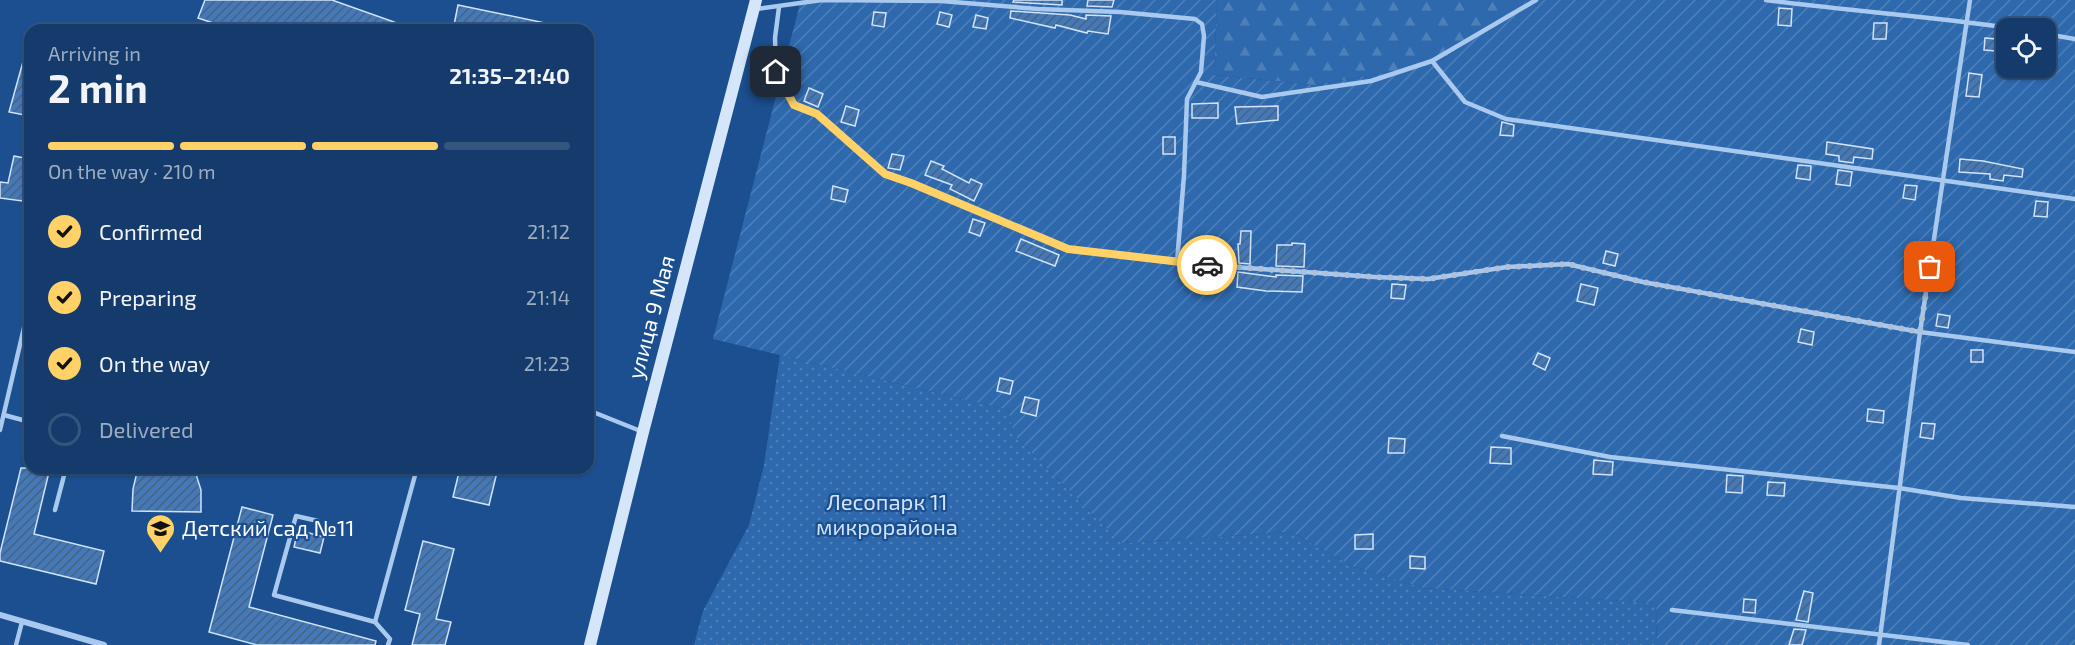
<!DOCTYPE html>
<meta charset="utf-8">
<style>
:root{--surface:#143b6b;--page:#1d4271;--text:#f1f3f6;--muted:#9dadc1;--line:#33557e;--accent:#ffd166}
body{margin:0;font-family:"Exo 2",sans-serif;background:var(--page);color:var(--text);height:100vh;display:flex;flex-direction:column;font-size:22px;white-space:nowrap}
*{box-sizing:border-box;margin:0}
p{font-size:20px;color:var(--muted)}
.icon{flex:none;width:33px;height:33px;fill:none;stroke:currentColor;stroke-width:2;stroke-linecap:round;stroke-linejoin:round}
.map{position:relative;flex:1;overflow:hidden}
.panel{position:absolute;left:24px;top:24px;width:570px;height:450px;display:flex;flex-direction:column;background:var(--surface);border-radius:18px;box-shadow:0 2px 4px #0004,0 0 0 2px var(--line)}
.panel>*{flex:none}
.tools{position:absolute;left:1996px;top:18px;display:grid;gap:12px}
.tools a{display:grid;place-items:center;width:60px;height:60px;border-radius:12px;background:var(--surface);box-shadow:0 2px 4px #0004,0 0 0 2px var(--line);font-size:30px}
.pin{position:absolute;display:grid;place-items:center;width:51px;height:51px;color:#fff;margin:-26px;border-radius:12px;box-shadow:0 3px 9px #0006}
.courier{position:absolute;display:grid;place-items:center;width:60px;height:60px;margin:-30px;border:4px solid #ffd166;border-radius:50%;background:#fff;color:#222;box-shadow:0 2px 8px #0007}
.head em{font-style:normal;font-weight:700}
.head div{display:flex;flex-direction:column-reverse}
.head{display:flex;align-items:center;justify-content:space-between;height:102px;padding:0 24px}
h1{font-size:39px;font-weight:700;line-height:45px}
.bar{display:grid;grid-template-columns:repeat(4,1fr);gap:9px 6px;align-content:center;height:72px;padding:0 24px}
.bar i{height:8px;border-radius:4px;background:var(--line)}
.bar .active{background:var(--accent)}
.bar p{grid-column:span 4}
ol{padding:0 24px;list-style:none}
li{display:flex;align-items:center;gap:18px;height:66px}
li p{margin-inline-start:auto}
li .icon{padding:6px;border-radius:50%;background:var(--accent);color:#111;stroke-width:4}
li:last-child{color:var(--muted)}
li i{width:33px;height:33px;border:3px solid var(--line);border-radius:50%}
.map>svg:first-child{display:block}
.grass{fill:url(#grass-dots)}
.forest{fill:url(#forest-firs)}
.garden{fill:url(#garden-furrows);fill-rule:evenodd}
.building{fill:url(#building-hatch);stroke:#cfe3fa;stroke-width:1.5}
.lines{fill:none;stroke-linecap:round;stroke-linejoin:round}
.lane{stroke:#a9c9ee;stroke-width:4.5}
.street{stroke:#a9c9ee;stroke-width:6}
.secondary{stroke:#d6e6fa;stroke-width:12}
.done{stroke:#afc1d8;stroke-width:6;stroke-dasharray:0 10.8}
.route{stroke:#ffd166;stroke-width:8}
.labels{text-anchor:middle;stroke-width:4.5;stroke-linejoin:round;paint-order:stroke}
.street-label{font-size:22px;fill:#fff;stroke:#1b4f8f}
.park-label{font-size:22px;fill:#cfe3fa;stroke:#1b4f8f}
.poi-label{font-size:22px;fill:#fff;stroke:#1b4f8f;text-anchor:start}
</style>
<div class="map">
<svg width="2075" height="645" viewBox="0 0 2075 645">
<defs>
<pattern id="grass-dots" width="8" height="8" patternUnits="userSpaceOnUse" patternTransform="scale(1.5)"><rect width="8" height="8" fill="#2e69ad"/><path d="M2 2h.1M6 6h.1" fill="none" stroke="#4d80b9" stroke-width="1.8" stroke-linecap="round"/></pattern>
<pattern id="forest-firs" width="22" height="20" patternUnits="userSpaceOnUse" patternTransform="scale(1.5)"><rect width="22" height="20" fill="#2e69ad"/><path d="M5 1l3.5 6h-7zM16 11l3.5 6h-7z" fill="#4d80b9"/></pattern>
<pattern id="garden-furrows" width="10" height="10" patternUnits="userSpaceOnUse" patternTransform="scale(1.5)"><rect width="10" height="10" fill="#2e69ad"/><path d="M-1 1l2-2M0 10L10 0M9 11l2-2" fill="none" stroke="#4d80b9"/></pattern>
<pattern id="building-hatch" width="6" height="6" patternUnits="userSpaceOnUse" patternTransform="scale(1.5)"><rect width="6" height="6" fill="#4478b7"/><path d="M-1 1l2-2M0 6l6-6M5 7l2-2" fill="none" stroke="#486282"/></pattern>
</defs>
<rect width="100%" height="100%" fill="#1b4f8f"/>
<polygon class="grass" points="780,355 1008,410 1014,435 1121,543 1291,532 1352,566 1424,588 1656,603 1657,645 694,645 703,611 749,525 764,465"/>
<polygon class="forest" points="1217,0 1531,0 1436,64 1315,85 1214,75"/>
<path class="garden" d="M801 0H1217L1214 75 1315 85 1436 64 1531 0H2075V645H1657L1656 603 1424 588 1352 566 1291 532 1121 543 1014 435 1008 410 713 339ZM2007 28H2046V68H2007Z"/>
<g class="building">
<polygon points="205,0 332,0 411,28 411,30 234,30 198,18"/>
<polygon points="1014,0 1062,0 1062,5 1013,2"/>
<polygon points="1088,0 1114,0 1112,7 1087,6"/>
<polygon points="458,5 550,24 549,30 453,30"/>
<polygon points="1779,8 1792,9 1791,26 1778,25"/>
<polygon points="1011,11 1070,15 1086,19 1086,15 1111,16 1108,34 1088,31 1087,33 1056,25 1055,28 1010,18"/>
<polygon points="874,12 886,13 884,27 872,25"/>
<polygon points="940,12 952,15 949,27 937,24"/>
<polygon points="976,15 988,18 986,29 973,27"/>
<polygon points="1874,23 1887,23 1886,39 1873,39"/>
<polygon points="1985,38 1997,39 1996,51 1984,50"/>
<polygon points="26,51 30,51 30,116 9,112"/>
<polygon points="1969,73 1982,75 1979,97 1966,96"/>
<polygon points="809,88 823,94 818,107 804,101"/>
<polygon points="1218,103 1218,118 1192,118 1192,104"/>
<polygon points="846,106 859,110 855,126 841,122"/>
<polygon points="1278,106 1278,120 1237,124 1235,107"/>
<polygon points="1502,122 1514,125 1513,136 1500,135"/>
<rect x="1163" y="137" width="12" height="17"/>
<polygon points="1827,142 1873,149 1872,159 1854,157 1853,163 1839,161 1839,156 1826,154"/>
<polygon points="892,154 904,156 900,170 888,168"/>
<polygon points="14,156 30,159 30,202 0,198 0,182 8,183"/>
<polygon points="1960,159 1983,161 2023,169 2022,177 2004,175 2003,181 1990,179 1990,174 1959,172"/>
<polygon points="931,161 944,166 942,169 969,183 971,179 982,184 974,201 950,189 952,185 925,175"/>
<polygon points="1798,165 1811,166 1810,180 1796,178"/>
<polygon points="1838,170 1852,172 1850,186 1836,184"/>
<polygon points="1905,185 1917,186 1915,200 1903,198"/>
<polygon points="833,186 848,190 845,202 831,199"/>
<polygon points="2036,201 2048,202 2047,217 2034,216"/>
<polygon points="973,219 985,223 980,236 969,232"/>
<polygon points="1241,231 1251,231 1250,264 1239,263 1238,244 1240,244"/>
<polygon points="1021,239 1059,255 1055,266 1016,251"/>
<polygon points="1196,240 1210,240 1209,258 1196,258"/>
<polygon points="1292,243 1305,244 1304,267 1276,266 1277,245 1292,245"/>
<polygon points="1606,251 1618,254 1615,266 1603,263"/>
<polygon points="1238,272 1276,277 1276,275 1303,276 1302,292 1266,291 1237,287"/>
<polygon points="1392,284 1406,285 1404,299 1391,298"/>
<polygon points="1581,284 1598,288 1594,305 1577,301"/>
<polygon points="1938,314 1950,316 1948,328 1936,326"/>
<polygon points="1801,329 1814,332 1812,345 1798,342"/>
<rect x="1971" y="350" width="12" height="12"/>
<polygon points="1538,353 1550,358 1545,370 1533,364"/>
<polygon points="1000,378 1013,381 1010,394 997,391"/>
<polygon points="1025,397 1039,400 1036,416 1021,412"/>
<polygon points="1868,409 1884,411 1883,423 1867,421"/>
<polygon points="1922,423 1935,424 1933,439 1920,437"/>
<polygon points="1389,438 1405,439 1404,453 1388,453"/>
<polygon points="1491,447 1511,448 1511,464 1490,463"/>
<polygon points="1594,460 1613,462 1612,475 1593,474"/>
<polygon points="21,468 50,468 34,534 104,551 96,584 0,561 0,553"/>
<polygon points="138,468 194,468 201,490 201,512 132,511 133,489"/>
<polygon points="460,468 498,468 489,505 453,497"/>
<polygon points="1727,475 1743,476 1742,493 1726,492"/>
<polygon points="1768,482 1785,483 1784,496 1767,495"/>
<polygon points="242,507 273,515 249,607 376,641 375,645 257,645 209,632"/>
<polygon points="298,530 324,537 320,553 294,547"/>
<polygon points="1373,534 1373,549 1355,549 1355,535"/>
<polygon points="423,541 454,549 436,619 451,622 445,645 412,645 420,614 405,610"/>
<polygon points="1410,556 1425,557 1425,569 1410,568"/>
<polygon points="1804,591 1813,593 1808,622 1796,620"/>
<polygon points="1744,599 1756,600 1755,613 1743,612"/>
<polygon points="1794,629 1806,630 1802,645 1789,645"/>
</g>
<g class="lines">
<g class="lane">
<path d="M1766 0C1848 11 1929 16 2011 28"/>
<polyline points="779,7 775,38 776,72 794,105 817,114 885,174 911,183 1068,249 1177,263"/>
<polyline points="756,9 822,0 941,1 1038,9 1120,12 1195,19 1202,24 1204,36 1201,72 1187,99 1184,175 1177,263 1374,277 1428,279 1507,267 1568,264 1643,282 1920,332 2075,352"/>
<polyline points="2046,34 2075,39"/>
<polyline points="1432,61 1465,102 1506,119 2075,199"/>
<polyline points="1196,82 1262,97 1371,81 1432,61 1536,0"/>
<polyline points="588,410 643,432"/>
<polyline points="4,415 30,422"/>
<polyline points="0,430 30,302"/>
<polyline points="1502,436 1610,457 1899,488 1961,498 2075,507"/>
<polyline points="55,510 66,468"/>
<polyline points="318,521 296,516 274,595 375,622 390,639 388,645"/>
<polyline points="1672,610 1968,645"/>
<polyline points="375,622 417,468"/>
<polyline points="16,645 22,622"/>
<polyline points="1879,645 1920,332 1970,0"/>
</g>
<polyline class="street" points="0,615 104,645"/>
<polyline class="secondary" points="590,645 643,432 756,0"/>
</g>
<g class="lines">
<polyline class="done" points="1207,265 1374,277 1428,279 1507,267 1568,264 1643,282 1920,332 1930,267"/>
<polyline class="route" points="776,72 794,105 817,114 885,174 911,183 1068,249 1207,265"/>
</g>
<defs>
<symbol id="school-pin" viewBox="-11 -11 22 30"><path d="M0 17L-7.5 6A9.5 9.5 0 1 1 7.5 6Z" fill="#ffd166" stroke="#1b4f8f"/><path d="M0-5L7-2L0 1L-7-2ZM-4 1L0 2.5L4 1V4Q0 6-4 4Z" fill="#111"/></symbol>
</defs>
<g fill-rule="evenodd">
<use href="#school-pin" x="144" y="512" width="33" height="45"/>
</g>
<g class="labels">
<g class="street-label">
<text transform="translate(651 317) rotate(-75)" y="8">улица 9 Мая</text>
</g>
<g class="park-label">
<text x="887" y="510">Лесопарк 11<tspan x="887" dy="25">микрорайона</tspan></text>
</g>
<g class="poi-label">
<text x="182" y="536">Детский сад №11</text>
</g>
</g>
</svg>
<div class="tools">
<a><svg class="icon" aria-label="locate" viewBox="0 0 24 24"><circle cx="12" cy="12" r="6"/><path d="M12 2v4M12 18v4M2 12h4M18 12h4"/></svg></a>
</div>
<div class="pin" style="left:1930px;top:267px;background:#ea580c"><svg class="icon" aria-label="bag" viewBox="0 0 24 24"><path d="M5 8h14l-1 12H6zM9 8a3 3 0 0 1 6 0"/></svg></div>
<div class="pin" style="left:776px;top:72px;background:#1f2937"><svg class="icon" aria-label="home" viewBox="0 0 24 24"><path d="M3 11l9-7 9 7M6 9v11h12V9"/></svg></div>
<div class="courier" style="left:1207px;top:265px"><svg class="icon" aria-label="car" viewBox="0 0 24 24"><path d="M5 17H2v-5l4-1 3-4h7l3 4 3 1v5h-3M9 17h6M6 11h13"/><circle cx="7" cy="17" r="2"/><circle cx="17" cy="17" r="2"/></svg></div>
<section class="panel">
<div class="head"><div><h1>2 min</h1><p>Arriving in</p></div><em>21:35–21:40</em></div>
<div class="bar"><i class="active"></i><i class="active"></i><i class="active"></i><i></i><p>On the way · 210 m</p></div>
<ol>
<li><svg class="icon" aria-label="check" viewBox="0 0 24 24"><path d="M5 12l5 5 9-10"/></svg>Confirmed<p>21:12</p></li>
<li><svg class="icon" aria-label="check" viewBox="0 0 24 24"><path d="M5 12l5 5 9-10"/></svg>Preparing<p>21:14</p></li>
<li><svg class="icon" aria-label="check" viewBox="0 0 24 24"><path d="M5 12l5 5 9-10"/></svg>On the way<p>21:23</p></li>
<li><i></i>Delivered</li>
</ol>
</section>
</div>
